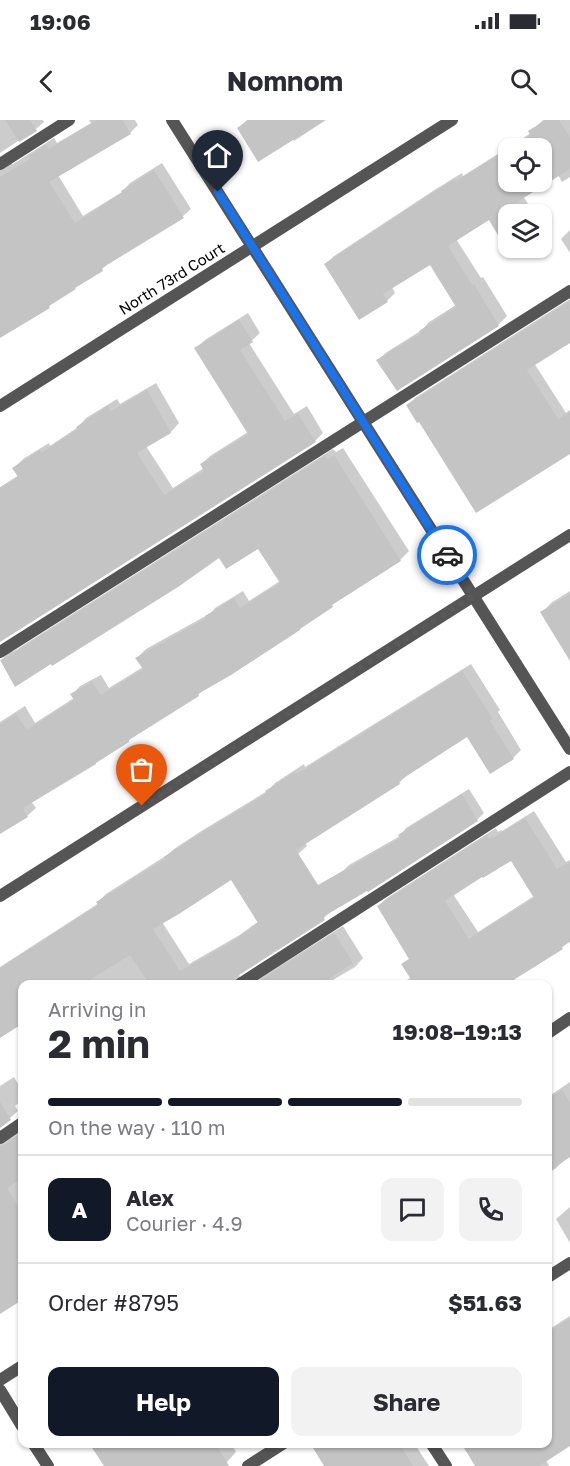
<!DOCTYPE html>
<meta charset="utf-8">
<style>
:root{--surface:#fff;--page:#f2f2f3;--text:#2b2b33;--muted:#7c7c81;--line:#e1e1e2;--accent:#111827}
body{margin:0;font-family:"Golos Text",sans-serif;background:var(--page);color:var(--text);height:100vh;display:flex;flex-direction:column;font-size:22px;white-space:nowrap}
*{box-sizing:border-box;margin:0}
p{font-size:20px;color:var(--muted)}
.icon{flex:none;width:33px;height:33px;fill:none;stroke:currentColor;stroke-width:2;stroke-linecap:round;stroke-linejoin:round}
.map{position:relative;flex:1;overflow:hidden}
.panel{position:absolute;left:18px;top:860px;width:534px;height:468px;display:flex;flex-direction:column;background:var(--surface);border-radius:12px;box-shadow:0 2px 4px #0004}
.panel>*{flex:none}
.controls{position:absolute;left:498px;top:18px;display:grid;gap:12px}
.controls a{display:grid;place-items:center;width:54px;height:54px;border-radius:12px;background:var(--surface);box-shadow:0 2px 4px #0004;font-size:30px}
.pin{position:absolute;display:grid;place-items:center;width:51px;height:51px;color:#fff;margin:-62px -26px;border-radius:50% 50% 50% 0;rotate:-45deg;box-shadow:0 0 6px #0007}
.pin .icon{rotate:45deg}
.courier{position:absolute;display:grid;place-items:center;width:60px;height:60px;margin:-30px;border:4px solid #1a73e8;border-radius:50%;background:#fff;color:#222;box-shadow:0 2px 8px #0007}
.overview em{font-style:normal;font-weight:700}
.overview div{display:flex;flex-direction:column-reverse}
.overview{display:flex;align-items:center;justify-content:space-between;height:102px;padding:0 30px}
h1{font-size:39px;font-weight:700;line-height:45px}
.bar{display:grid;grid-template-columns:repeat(4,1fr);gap:9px 6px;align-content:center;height:72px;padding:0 30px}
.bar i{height:8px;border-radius:4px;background:var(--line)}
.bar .active{background:var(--accent)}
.bar p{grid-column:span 4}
.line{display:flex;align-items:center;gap:15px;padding:0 30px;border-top:2px solid var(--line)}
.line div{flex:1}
.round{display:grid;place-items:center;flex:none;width:63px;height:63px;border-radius:12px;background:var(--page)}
.primary-button{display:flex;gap:12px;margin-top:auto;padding:12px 30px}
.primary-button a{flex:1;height:69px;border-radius:12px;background:var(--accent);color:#fff;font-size:24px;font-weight:700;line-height:69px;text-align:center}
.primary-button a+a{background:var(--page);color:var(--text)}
.status{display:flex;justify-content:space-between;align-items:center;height:42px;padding:0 30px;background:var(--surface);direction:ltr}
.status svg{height:16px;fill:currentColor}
header{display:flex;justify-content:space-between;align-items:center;height:78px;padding:0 30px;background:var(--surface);font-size:27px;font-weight:700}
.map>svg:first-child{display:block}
.shadow{fill:#0003;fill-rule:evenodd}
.building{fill:#c4c4c4;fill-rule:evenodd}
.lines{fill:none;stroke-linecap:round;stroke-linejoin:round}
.lane{stroke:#555;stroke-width:12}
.street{stroke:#555;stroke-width:12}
.done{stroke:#595959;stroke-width:6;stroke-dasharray:0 10.8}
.route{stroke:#1a73e8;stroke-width:8}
.labels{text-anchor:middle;stroke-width:4.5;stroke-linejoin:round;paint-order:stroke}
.street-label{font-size:15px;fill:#000;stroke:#fff}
</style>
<div class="status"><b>19:06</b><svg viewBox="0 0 49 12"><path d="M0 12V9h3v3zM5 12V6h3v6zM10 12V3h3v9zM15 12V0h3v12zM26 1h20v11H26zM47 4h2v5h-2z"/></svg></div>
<header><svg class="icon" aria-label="back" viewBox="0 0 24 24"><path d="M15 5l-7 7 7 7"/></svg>Nomnom<svg class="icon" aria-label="search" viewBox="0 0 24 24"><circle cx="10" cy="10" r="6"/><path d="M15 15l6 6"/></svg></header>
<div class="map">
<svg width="570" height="1346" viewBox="0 0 570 1346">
<rect width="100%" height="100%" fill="#fff"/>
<g class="shadow">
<polygon points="0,0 43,0 44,2 36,9 0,33"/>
<polygon points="89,0 135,0 138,5 130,13 58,55 83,96 122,72 130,63 162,43 191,89 183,96 110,142 102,149 80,163 55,180 49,186 0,217 0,39 5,44 13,44 54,18 57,23 91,3"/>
<polygon points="247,0 326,0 294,21 293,19 238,8"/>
<path d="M543 0H570V57L562 62 558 55 523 76 532 90 527 94H508V108L499 114 489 98 456 119 481 158 483 157 507 196 498 205 398 269 378 240 387 232 422 210 429 202 456 185 430 142 392 167 395 173 387 181 326 144 334 136 436 69 462 53 463 56 531 13 530 12ZM508 28H542V62H508Z"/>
<polygon points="570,110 570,133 561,119"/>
<polygon points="570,179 570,212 534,243 566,293 570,290 570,333 419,300 408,285 415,278"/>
<polygon points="248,193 260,213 249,223 294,294 307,286 323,313 315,321 0,520 0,367 19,355 14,348 23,339 49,323 50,326 78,307 86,298 117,279 120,284 156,263 179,303 171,312 146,326 173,368 204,348 202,344 210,336 248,312 196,229 205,220"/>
<polygon points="343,328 409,431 400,440 339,478 332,485 204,569 198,575 134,615 128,621 31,681 36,688 27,696 0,710 0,602 25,586 35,603 74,578 72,575 80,566 101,555 109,568 143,547 137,538 146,529 211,493 215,488 243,471 249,481 280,461 258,427 220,436 51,542 1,540 9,532 14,531 333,329 336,332"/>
<polygon points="570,471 570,539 542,493 551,483"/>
<path d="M471 544 500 590 498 592 521 630 513 638 467 615 408 654 399 663 305 723 307 726 298 734 332 790 324 798 241 852 239 854 241 861 248 864H22V902L0 917V847L99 783 98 782 106 774 167 735 174 729 203 710 269 670 275 663 304 644 305 647ZM231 758 259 801 238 816 189 844 162 802Z"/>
<polygon points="469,669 484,693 477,700 368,770 343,751 349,745 400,716 406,708"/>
<path d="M534 691 566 742 570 740V820L562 828 505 864H401L442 837 378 786 387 778 496 708 498 712 501 710 502 711ZM511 739 534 776 478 812 453 774Z"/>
<polygon points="343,806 363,838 355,847 326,864 251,864"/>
<polygon points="14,957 22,971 22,980 15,986 18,991 0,1007 0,966"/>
<polygon points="570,962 570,1035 555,1049 548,1053 548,977"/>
<polygon points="0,1011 4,1017 11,1018 22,1011 22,1178 7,1188 0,1177"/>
<polygon points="570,1087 570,1123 556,1099"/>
<polygon points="570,1196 570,1324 546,1340 549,1346 477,1346 463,1323 548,1323 548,1210"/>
<polygon points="91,1323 231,1323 236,1332 227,1342 221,1346 105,1346"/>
<polygon points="311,1323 414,1323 429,1346 326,1346"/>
</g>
<g class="building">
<polygon points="5,0 30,0 37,11 19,22"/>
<polygon points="98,0 122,0 131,14 49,62 75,103 122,73 121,71 154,50 184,98 102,148 103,151 75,168 76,169 49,186 50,188 0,218 0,57 30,39 28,36 46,25 49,29"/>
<polygon points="249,0 325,0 258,42 237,8"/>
<polygon points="546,0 559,0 570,17 570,49 514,84 521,94 508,94 508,132 489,100 448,126 472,165 474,164 499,206 397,271 376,240 421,213 419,211 456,187 430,145 383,174 388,182 359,200 324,144 426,77 453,60 454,62 508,29 508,62 542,62 542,28 509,28 530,15 528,11"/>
<polygon points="570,181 570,223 527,250 558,299 570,291 570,334 476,393 419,302 417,303 406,285"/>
<polygon points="239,200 253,222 240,230 285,301 298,294 316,322 0,522 0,369 18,357 12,348 40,330 41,333 78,309 76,307 108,286 111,291 147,270 171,313 137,333 164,375 204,351 200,344 248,314 194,228"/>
<polygon points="334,335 401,441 332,485 333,487 300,509 300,510 231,555 198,574 199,576 129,620 129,622 96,643 96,644 23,688 28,697 0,714 0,604 16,594 27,610 74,580 70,574 92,562 101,575 143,549 135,538 206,498 205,496 234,478 240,488 280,463 258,429 226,449 219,438 178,467 52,546 51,544 15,567 0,540 4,539 325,336 327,340"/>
<polygon points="570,474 570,541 540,492"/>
<path d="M462 551 493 599 490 601 514 639 490 654 467 617 399 661 400 664 296 730 318 765 400 718 398 715 462 674 478 701 368 772 367 771 323 797 325 800 236 857 232 864H149L130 835 83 864H22V904L0 918V848L98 785 96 782 165 739 164 737 193 718 267 673 265 671 295 652 297 654ZM231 760 258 803 251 807 252 808 228 824 180 851 153 809 179 794Z"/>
<path d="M525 698 557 749 570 742V822L561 827 563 829 507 864H414L401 844 409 839 377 786 487 715 489 719 492 717 493 718ZM511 741 534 778 469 819 445 781 482 757 483 758Z"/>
<polygon points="334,813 353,843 321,864 255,864"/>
<polygon points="562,970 570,982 570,1037 548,1052 548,979"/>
<polygon points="0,982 11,1000 0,1008"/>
<polygon points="20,1014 22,1019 22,1058 7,1068 22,1092 22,1180 0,1194 0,1026 5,1025"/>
<polygon points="570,1198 570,1326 539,1346 475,1346 461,1323 548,1323 548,1212"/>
<polygon points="89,1323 215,1323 229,1346 104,1346"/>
<polygon points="310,1323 399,1323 413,1346 324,1346"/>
</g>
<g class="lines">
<g class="lane">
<polyline points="0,44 69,0"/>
<polyline points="0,532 570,171"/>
<polyline points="240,864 570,652"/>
<polyline points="0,1018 22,1003"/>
<polyline points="548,1157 570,1143"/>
<polyline points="431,1323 446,1346"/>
<polyline points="248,1346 284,1323"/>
</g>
<g class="street">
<polyline points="172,0 570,629"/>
<polyline points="0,286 452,0"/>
<polyline points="0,776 570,415"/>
<polyline points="548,913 570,898"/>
<polyline points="0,1260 22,1246"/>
<polyline points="0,1270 22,1306"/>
<polyline points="33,1323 48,1346"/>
</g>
</g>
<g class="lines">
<polyline class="done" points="142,686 473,476 447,435"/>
<polyline class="route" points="218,72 447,435"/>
</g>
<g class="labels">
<g class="street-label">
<text transform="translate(172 159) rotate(-32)" y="5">North 73rd Court</text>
</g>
</g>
</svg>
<div class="controls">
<a><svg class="icon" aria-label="locate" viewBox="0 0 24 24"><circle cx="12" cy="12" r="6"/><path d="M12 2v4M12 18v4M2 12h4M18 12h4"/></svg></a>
<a><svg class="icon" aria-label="layers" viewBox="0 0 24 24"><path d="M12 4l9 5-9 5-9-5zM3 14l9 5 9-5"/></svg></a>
</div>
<div class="pin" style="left:142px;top:686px;background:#ea580c"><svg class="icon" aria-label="bag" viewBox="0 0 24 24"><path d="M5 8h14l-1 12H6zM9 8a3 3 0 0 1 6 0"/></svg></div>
<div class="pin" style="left:218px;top:72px;background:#1f2937"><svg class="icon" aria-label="home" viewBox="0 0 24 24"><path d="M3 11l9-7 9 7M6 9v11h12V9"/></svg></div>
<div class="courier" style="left:447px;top:435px"><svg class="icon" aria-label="car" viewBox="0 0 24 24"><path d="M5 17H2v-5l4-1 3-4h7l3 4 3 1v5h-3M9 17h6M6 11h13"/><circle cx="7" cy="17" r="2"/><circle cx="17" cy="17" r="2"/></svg></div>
<section class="panel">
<div class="overview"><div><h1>2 min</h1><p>Arriving in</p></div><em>19:08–19:13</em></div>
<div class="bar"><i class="active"></i><i class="active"></i><i class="active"></i><i></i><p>On the way · 110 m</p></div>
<div class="line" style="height:108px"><b class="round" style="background:var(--accent);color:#fff">A</b><div><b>Alex</b><p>Courier · 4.9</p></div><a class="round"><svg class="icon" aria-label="chat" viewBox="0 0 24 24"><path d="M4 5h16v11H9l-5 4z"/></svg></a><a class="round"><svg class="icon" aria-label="phone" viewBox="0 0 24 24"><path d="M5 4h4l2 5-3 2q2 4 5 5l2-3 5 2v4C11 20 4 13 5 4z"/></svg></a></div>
<div class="line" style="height:78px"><div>Order #8795</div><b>$51.63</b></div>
<div class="primary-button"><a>Help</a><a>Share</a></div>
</section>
</div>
